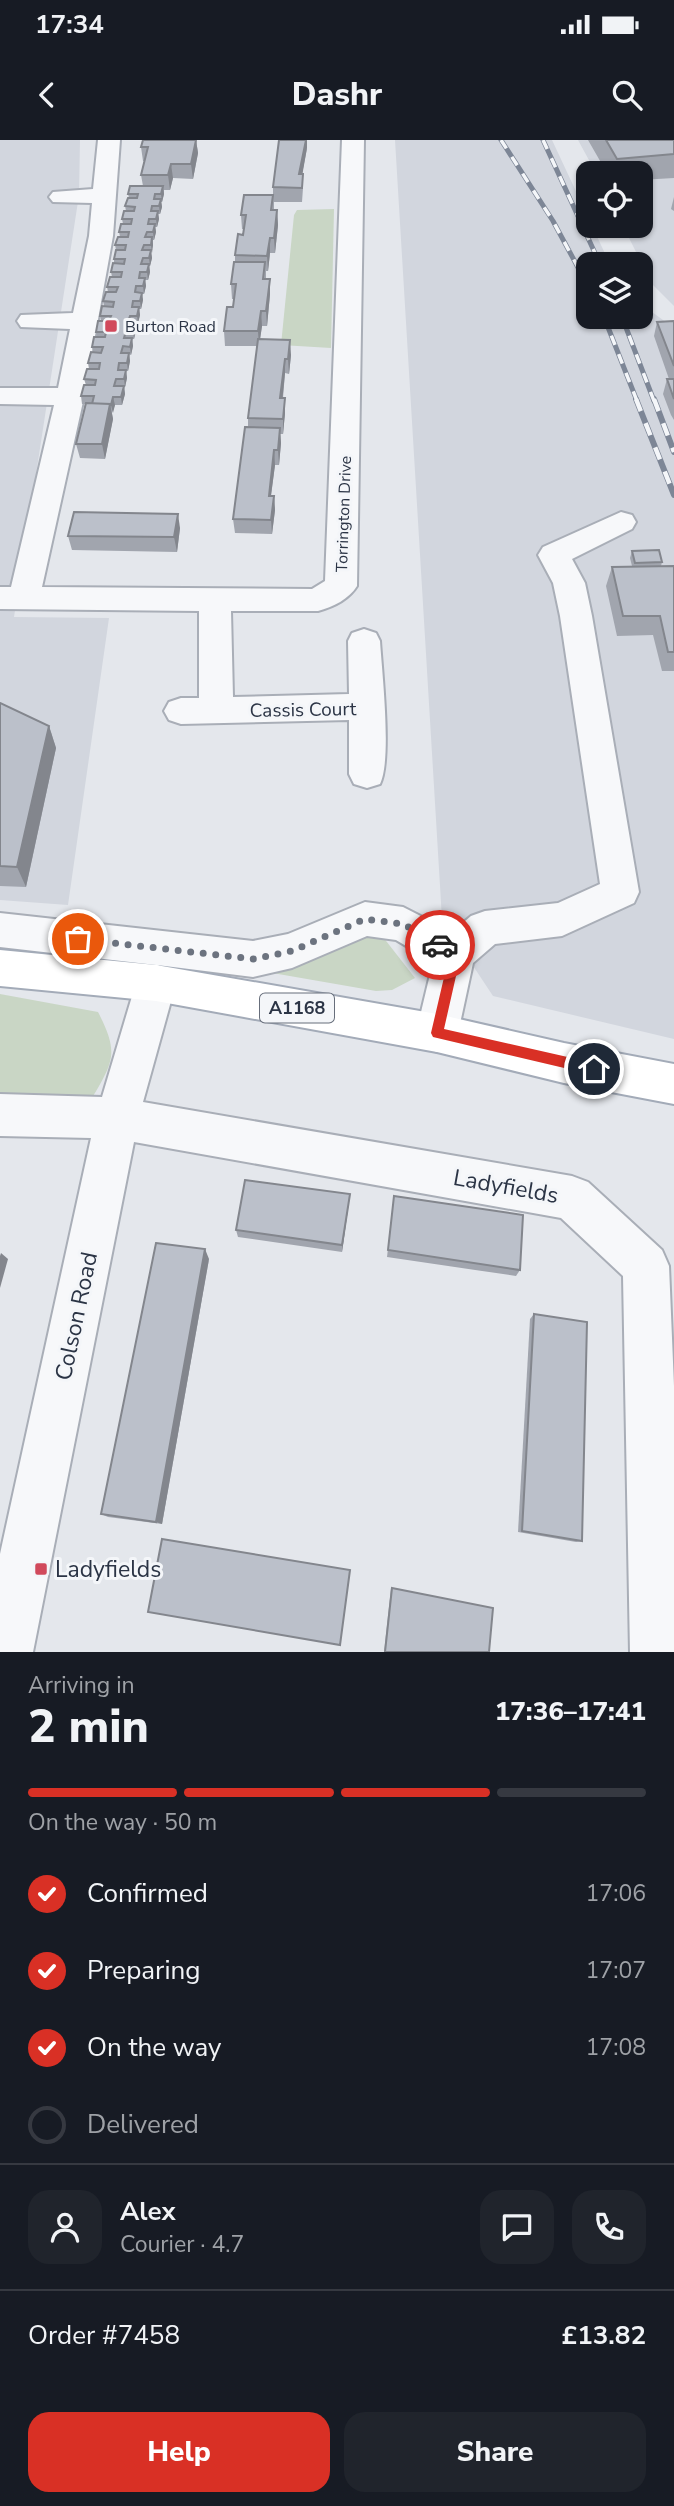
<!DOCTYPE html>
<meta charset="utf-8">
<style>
:root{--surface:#171b24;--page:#20242c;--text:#f1f3f6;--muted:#9ea1a6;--line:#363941;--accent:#d93025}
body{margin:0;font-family:"Nunito Sans",sans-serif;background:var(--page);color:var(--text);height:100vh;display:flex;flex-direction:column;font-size:26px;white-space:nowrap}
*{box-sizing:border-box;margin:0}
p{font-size:23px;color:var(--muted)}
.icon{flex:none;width:38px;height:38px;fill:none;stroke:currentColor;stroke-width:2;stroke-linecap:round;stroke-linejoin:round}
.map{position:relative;height:1512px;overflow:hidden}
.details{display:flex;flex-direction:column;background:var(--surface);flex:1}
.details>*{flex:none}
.controls{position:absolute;left:576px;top:21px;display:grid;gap:14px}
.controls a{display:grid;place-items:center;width:77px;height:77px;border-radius:14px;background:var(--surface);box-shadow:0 2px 5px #0004;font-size:35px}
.pin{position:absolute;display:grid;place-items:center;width:60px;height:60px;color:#fff;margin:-30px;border:4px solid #fff;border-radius:50%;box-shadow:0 2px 7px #0007}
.courier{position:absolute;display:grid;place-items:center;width:70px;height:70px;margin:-35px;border:5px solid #d93025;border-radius:50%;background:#fff;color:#222;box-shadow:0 2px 9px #0007}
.overview em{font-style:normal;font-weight:800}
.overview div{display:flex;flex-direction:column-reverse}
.overview{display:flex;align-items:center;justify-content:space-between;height:119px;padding:0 28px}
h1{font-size:46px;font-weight:800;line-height:52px}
.bar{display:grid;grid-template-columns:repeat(4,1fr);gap:10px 7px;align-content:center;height:84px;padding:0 28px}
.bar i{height:9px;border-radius:5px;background:var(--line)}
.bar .active{background:var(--accent)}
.bar p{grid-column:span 4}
.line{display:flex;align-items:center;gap:18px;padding:0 28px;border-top:2px solid var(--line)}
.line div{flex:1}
.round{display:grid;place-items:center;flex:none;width:74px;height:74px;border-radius:21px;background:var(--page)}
ol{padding:0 28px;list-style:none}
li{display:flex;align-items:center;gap:21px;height:77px}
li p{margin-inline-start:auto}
li .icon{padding:7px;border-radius:50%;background:var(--accent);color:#fff;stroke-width:4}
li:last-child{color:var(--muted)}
li i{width:38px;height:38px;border:4px solid var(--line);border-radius:50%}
.action{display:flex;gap:14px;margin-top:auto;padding:14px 28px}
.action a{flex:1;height:80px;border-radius:21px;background:var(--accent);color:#fff;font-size:28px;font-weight:800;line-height:80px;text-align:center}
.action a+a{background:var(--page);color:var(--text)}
.status{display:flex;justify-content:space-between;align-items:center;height:49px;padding:0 35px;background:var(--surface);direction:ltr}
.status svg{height:19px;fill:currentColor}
header{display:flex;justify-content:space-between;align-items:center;height:91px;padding:0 28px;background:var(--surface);font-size:32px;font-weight:800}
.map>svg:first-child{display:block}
.built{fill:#d2d6de}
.green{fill:#c9d6c5}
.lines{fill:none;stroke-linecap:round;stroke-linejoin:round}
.minor-casing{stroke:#a9aeb7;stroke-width:4}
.major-casing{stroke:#a3abb8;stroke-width:4}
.minor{fill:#f7f8fa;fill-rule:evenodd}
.major{fill:#fff;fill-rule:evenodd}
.rail-far1-casing{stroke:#7d8696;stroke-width:5}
.rail-casing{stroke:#7d8696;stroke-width:6}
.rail-far1{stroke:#f4f6f9;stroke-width:3.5;stroke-dasharray:10;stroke-linecap:butt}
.rail{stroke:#f4f6f9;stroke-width:4.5;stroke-dasharray:13;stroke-linecap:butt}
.wall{fill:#a1a5ae}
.shaded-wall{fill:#83868d}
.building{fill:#bbc0ca;stroke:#83868d;stroke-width:2}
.route{fill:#d93025}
.done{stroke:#6c737f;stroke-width:7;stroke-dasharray:0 12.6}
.poi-dot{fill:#d1495b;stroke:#f4f6f9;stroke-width:2.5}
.labels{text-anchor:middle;stroke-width:6;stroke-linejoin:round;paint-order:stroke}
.far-poi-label{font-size:16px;fill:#2b3445;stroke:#f4f6f9;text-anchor:start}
.far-street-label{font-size:16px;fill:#2b3445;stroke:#f4f6f9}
.shield{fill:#f4f6f9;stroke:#676e7b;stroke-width:2}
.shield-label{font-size:18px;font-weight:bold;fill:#2b3445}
.street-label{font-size:19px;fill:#2b3445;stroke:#f4f6f9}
.near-street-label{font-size:23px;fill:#2b3445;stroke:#f4f6f9}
.near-poi-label{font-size:23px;fill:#2b3445;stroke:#f4f6f9;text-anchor:start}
</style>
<div class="status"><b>17:34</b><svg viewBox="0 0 49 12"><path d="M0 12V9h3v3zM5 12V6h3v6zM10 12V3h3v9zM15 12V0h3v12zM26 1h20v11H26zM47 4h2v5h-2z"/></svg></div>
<header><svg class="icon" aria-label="back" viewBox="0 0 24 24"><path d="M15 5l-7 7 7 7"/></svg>Dashr<svg class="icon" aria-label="search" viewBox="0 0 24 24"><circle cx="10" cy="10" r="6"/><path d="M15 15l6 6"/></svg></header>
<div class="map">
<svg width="674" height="1512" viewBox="0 0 674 1512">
<rect width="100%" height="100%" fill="#e4e7ec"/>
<g class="built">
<polygon points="0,0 80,0 79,55 14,477 109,478 68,765 0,760"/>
<polygon points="395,0 552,0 588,77 588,86 592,86 610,124 588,124 588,177 640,177 641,164 674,188 674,899 493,856 442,779"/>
<polygon points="578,0 674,0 674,166 652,144 623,86 640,86 640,33 596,33"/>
</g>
<g class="green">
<polygon points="334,69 331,208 281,205 294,75 297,70"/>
<polygon points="365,795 383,797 415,838 392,850 376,851 261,831"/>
<path d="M0 854 98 872C119 913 114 921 91 960L0 961Z"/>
</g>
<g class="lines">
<defs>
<g id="minor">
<path d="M98 0H120L113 96 84 257 42 447 312 449 325 441 342 0H364L357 446C349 459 333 467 318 471H231L233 557 349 554 348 501 352 493 364 489 376 493 380 501C382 532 392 620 380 644L367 648 354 644 349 634V580L181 584 169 580 164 571 169 562 181 558H199V471L0 469V447H11L54 265 0 264V248H58L70 189 21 187 17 181 21 175 73 173 89 96 92 63 53 62 49 57 53 52 93 49Z"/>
<polygon points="621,372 632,375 636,382 632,389 572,419 585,443 592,476 639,752 634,763 562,796 495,804 473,823 458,893 452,906 437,912 422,906 416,893 433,822 396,800 367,796 292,828 253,837 157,825 170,830 176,843 143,962 572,1036 588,1042 662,1110 669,1126 674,1246 674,1512 630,1512 623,1136 561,1078 134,1002 33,1512 0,1512 0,1414 91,998 0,996 0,954 102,957 136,843 142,830 156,825 0,807 0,773 253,801 288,794 365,762 403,767 452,792 471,776 485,771 558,763 600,744 560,476 553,443 538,415 543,407"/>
</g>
<polygon id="major" points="0,810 156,825 437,874 564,903 674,924 674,964 564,943 437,912 156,861 0,846"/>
</defs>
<use href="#minor" class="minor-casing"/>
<use href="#major" class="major-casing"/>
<use href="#minor" class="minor"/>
<use href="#major" class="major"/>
<defs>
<g id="rail-far1">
<polyline points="501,0 553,81 588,146"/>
<polyline points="543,0 600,124"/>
<polyline points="604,177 637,261"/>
<polyline points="622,177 654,261"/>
</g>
<g id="rail">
<polyline points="636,259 674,355"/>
<polyline points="654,259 674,312"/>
</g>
</defs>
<use href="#rail-far1" class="rail-far1-casing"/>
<use href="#rail" class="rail-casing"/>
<use href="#rail-far1" class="rail-far1"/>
<use href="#rail" class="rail"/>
</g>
<g class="wall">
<polygon points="196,0 198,13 193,39 173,38 170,50 164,50 164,54 162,62 161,62 162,67 160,74 158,74 159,79 157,87 155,87 156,92 154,100 153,100 153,105 151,113 152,118 150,126 149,126 150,132 148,140 145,140 146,146 144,154 142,154 143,160 141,169 139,169 140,175 138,183 135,183 136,190 134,199 132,199 133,206 131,215 129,214 130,221 128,231 126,231 127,238 125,247 124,247 125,254 122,265 115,265 112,273 113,279 105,319 80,318 76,304 85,264 82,264 81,256 86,245 84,239 89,229 88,223 93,212 92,207 97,197 96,192 101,181 100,176 104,166 103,161 108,152 107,147 112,137 111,132 114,123 114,119 116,110 115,105 120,97 119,92 123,84 122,79 126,71 125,66 129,58 128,54 143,46 141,35 144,21 143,21 141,7"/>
<polygon points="588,0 674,0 674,38 640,40 640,33 607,33"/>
<polygon points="307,8 302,34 303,48 302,62 274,62 274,70 277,70 278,85 275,113 270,113 268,131 266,131 266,139 270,154 267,186 262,186 260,199 291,215 289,234 285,233 283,258 285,273 283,294 280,294 281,303 279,325 275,325 271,356 274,356 275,370 272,394 235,393 233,379 248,287 248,278 257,206 225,206 224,191 233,167 234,159 232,159 231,144 235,122 235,115 243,95 244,89 242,89 241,75 273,55 273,47"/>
<polygon points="674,57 674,71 671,69"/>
<polygon points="657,182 674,182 674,280 671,275 663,254 667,239 669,239 654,196"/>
<polygon points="180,388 177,412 72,410 68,396"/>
<polygon points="632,411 662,422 661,426 674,426 674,531 662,531 653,495 617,496 606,446 612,427 632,426 630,418"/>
<polygon points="0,563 49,586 56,608 26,747 0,746"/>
<polygon points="350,1054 342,1112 238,1097 236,1090"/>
<polygon points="394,1056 520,1130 516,1136 387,1117"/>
<polygon points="209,1119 162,1384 108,1377 101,1374"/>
<polygon points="534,1174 582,1401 576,1402 518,1392 530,1179"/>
<polygon points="391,1448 392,1448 489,1512 384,1512"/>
</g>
<g class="shaded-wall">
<polygon points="196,0 198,13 193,39 191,24"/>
<polygon points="306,0 307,0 307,8 300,48 299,34"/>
<polygon points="171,24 173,38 170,50 168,35"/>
<polygon points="163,46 164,54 162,62 161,54"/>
<polygon points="161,59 162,67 160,74 159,66"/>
<polygon points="277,70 278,85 275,113 274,98"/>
<polygon points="158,71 159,79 157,87 156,79"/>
<polygon points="155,84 156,92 154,100 153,92"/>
<polygon points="152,97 153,105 152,113 151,105"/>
<polygon points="270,98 270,113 268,131 267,116"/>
<polygon points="151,110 152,118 150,126 149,118"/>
<polygon points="149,124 150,132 148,140 147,132"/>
<polygon points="145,138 146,146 144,154 143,146"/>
<polygon points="270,139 270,154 267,186 266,171"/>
<polygon points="142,153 143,160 141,169 140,161"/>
<polygon points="139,167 140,175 138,183 137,176"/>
<polygon points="261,171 262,186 259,206 258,191"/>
<polygon points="135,182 136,190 134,199 133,191"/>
<polygon points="132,198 133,206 131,215 130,207"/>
<polygon points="290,200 291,215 289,234 288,219"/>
<polygon points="129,213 130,221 128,231 127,223"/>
<polygon points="285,219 285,233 281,273 280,258"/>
<polygon points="126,230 127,238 125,247 124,239"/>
<polygon points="124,246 125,254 122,265 121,257"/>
<polygon points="113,257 115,265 113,273 111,265"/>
<polygon points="285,258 285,273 283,294 283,279"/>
<polygon points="110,264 113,279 105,319 102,304"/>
<polygon points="280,288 281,303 279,325 278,310"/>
<polygon points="274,310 275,325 269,370 269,356"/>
<polygon points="274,356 275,370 272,394 271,380"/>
<polygon points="178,374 180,388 177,412 174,397"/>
<polygon points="49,586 56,608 26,747 17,727"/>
<polygon points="350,1054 349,1062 342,1112 342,1105"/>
<polygon points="205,1109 209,1119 162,1384 156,1382"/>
<polygon points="1,1113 8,1119 0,1148 0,1116"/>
</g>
<g class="building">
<polygon points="143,0 196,0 191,24 171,24 168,35 141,35 148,7 141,7"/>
<polygon points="279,0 306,0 299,34 303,34 302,48 273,47"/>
<polygon points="606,0 674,0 674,14 617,19"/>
<polygon points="130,46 163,46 161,54 155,54 154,59 161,59 159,66 152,66 151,71 158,71 156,79 149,79 148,84 155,84 153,92 147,92 145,97 152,97 151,105 144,105 142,110 151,110 149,118 143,118 141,124 149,124 147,132 140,132 139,138 145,138 143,146 136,146 135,152 142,153 140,161 133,161 132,167 139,167 137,176 130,176 128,182 135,182 133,191 126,191 124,198 132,198 130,207 123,206 121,213 129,213 127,223 119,223 118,230 126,230 124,239 116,239 114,246 124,246 121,257 113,257 111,265 110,265 110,264 92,264 94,256 81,256 84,245 95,245 96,240 84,239 87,229 99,229 100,223 88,223 91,212 101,213 103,207 92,207 94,197 105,197 106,192 96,192 98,181 109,181 111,176 100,176 102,166 113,167 114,162 103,161 106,152 116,152 118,147 107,147 110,137 121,137 122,132 111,132 113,123 124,124 125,119 114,119 116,110 125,110 126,105 115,105 118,97 128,97 129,92 119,92 121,84 131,84 132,79 122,79 124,71 134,71 135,67 125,66 128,58 137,58 138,54 128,54"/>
<polygon points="244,55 273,55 271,70 277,70 274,98 270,98 267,116 235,115 238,94 243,95 246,75 241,75"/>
<polygon points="234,122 265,122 263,139 270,139 266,171 261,171 258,191 224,191 227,167 233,167 236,144 231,144"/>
<polygon points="674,181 674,226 657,182"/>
<polygon points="258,199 290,200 288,219 285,219 280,258 285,258 283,279 248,278"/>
<polygon points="667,239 674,239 674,259"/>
<polygon points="86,263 110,264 102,304 76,304"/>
<polygon points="245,287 280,288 278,310 274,310 269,356 274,356 271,380 233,379"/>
<polygon points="74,372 178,374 174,397 68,396"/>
<polygon points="659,410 662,422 635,423 632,411"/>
<polygon points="674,426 674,512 668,512 660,476 623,476 612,427"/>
<polygon points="0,563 49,586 17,727 0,726"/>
<polygon points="245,1040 350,1054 342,1105 236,1090"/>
<polygon points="394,1056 523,1075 520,1130 388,1110"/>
<polygon points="156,1103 205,1109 156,1382 101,1374"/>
<polygon points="534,1174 587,1182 582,1401 522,1391"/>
<polygon points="162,1399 350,1430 340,1505 148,1472"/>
<polygon points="392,1448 493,1468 489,1512 385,1512"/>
</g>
<polygon class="route" points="440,800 460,810 461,814 444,889 594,923 599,925 599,933 594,935 433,897 431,893 449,816 436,809 436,802"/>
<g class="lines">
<polyline class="done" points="78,799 253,819 292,811 365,779 403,784 440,805"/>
</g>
<g class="poi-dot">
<rect x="104" y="179" width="14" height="14" rx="3.5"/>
<rect x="34" y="1422" width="14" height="14" rx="3.5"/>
</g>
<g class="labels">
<g class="far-poi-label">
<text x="125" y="192">Burton Road</text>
</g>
<g class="far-street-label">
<text transform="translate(343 374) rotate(-88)" y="6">Torrington Drive</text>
</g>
<rect class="shield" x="260" y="853.5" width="74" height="29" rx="5"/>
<g class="shield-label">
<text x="297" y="874">A1168</text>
</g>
<g class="street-label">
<text transform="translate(303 569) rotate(-1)" y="7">Cassis Court</text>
</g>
<g class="near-street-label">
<text transform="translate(506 1046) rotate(10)" y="8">Ladyfields</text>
<text transform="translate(76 1176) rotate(-78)" y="8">Colson Road</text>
</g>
<g class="near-poi-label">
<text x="55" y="1437">Ladyfields</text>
</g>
</g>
</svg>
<div class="controls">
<a><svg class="icon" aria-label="locate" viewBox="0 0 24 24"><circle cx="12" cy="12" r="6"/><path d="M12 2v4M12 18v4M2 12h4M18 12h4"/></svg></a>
<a><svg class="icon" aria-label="layers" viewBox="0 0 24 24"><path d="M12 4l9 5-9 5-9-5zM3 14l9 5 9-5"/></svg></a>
</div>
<div class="pin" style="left:78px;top:799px;background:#ea580c"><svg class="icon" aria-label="bag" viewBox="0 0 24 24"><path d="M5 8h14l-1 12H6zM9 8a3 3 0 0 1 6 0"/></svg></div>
<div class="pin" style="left:594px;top:929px;background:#1f2937"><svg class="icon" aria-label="home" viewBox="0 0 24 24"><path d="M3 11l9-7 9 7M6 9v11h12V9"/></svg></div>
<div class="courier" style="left:440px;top:805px"><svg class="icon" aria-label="car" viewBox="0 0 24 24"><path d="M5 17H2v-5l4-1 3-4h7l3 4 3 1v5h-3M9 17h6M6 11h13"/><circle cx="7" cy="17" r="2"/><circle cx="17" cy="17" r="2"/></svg></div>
</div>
<section class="details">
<div class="overview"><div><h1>2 min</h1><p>Arriving in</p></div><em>17:36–17:41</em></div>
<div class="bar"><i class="active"></i><i class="active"></i><i class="active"></i><i></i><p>On the way · 50 m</p></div>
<ol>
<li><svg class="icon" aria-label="check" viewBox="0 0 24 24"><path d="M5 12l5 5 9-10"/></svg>Confirmed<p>17:06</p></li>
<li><svg class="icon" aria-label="check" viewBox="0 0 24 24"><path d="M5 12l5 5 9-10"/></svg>Preparing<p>17:07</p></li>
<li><svg class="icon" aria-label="check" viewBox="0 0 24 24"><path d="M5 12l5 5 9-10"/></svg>On the way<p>17:08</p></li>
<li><i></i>Delivered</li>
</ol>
<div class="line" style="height:126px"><a class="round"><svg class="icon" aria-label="person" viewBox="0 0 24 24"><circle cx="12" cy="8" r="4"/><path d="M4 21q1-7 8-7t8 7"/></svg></a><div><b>Alex</b><p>Courier · 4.7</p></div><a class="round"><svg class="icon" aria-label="chat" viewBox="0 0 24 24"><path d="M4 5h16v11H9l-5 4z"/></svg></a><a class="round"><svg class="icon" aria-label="phone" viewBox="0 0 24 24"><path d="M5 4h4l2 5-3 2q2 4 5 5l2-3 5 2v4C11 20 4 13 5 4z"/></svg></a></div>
<div class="line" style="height:91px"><div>Order #7458</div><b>£13.82</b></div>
<div class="action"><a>Help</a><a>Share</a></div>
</section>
